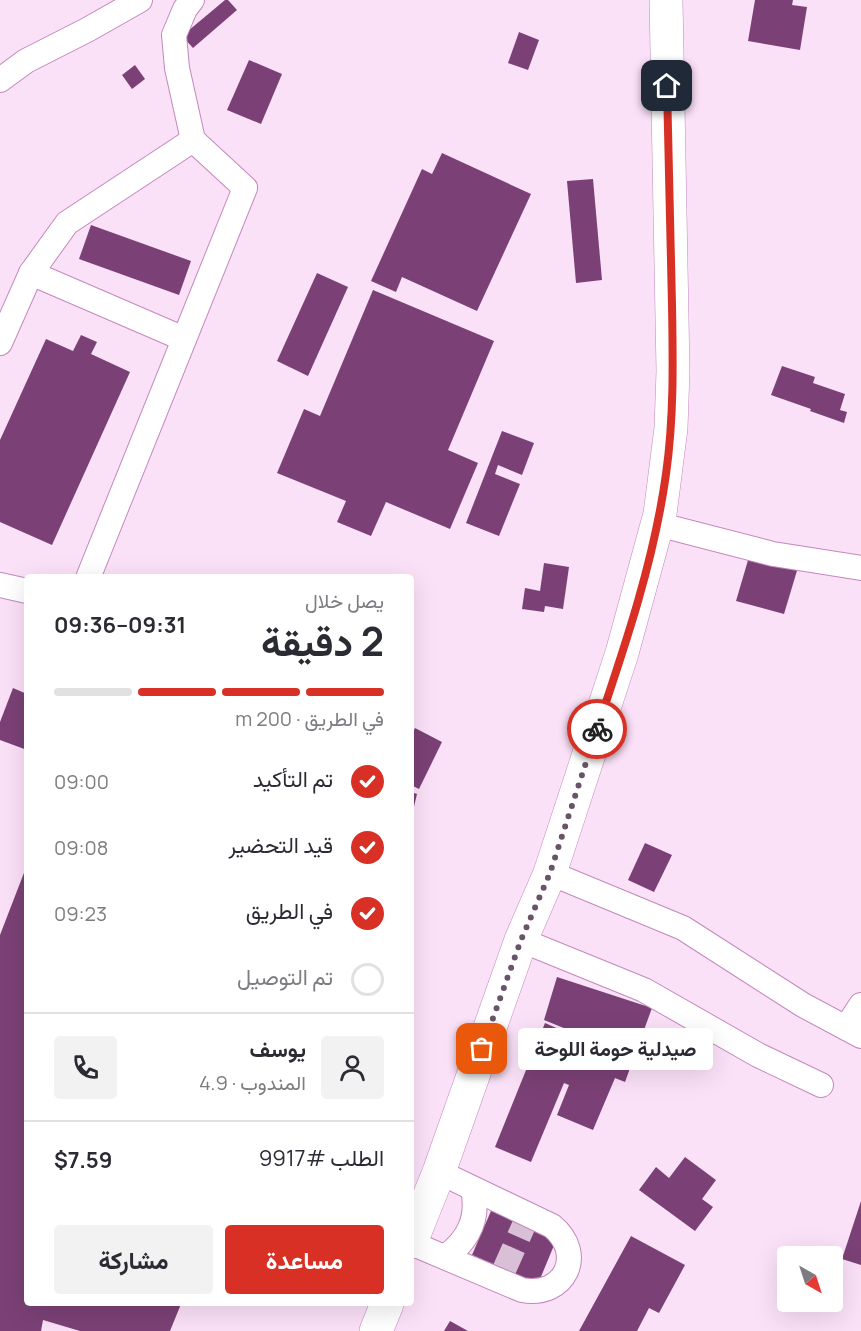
<!DOCTYPE html>
<html lang="ar">
<meta charset="utf-8">
<style>
:root{--surface:#fff;--page:#f2f2f3;--text:#2b2b33;--muted:#7c7c81;--line:#e1e1e2;--accent:#d93025}
body{margin:0;font-family:Manrope,Vazirmatn,sans-serif;background:var(--page);color:var(--text);direction:rtl;height:100vh;display:flex;flex-direction:column;font-size:22px;white-space:nowrap}
*{box-sizing:border-box;margin:0}
p{font-size:20px;color:var(--muted)}
.icon{flex:none;width:33px;height:33px;fill:none;stroke:currentColor;stroke-width:2;stroke-linecap:round;stroke-linejoin:round}
.map{position:relative;flex:1;overflow:hidden;direction:ltr}
.sheet{position:absolute;left:24px;top:574px;width:390px;height:732px;display:flex;flex-direction:column;background:var(--surface);border-radius:6px;box-shadow:0 6px 24px #0002;direction:rtl}
.sheet>*{flex:none}
.needle{width:39px;rotate:141deg}
.buttons{position:absolute;left:777px;top:1246px;display:grid;gap:12px}
.buttons a{display:grid;place-items:center;width:66px;height:66px;border-radius:6px;background:var(--surface);box-shadow:0 6px 24px #0002;font-size:30px}
.pin{position:absolute;display:grid;place-items:center;width:51px;height:51px;color:#fff;margin:-26px;border-radius:12px;box-shadow:0 3px 9px #0006}
.courier{position:absolute;display:grid;place-items:center;width:60px;height:60px;margin:-30px;border:4px solid #d93025;border-radius:50%;background:#fff;color:#222;box-shadow:0 2px 8px #0007}
.bubble{position:absolute;height:42px;border-radius:6px;background:var(--surface);box-shadow:0 6px 24px #0002;font-size:20px;font-weight:700;line-height:42px;text-align:center;direction:rtl}
.overview em{font-style:normal;font-weight:700}
.overview div{display:flex;flex-direction:column-reverse}
.overview{display:flex;align-items:center;justify-content:space-between;height:102px;padding:0 30px}
h1{font-size:39px;font-weight:700;line-height:45px}
.bar{display:grid;grid-template-columns:repeat(4,1fr);gap:9px 6px;align-content:center;height:72px;padding:0 30px}
.bar i{height:8px;border-radius:4px;background:var(--line)}
.bar .on{background:var(--accent)}
.bar p{grid-column:span 4}
.line{display:flex;align-items:center;gap:15px;padding:0 30px;border-top:2px solid var(--line)}
.line div{flex:1}
.round{display:grid;place-items:center;flex:none;width:63px;height:63px;border-radius:6px;background:var(--page)}
ol{padding:0 30px;list-style:none}
li{display:flex;align-items:center;gap:18px;height:66px}
li p{margin-inline-start:auto}
li .icon{padding:6px;border-radius:50%;background:var(--accent);color:#fff;stroke-width:4}
li:last-child{color:var(--muted)}
li i{width:33px;height:33px;border:3px solid var(--line);border-radius:50%}
.button{display:flex;gap:12px;margin-top:auto;padding:12px 30px}
.button a{flex:1;height:69px;border-radius:6px;background:var(--accent);color:#fff;font-size:24px;font-weight:700;line-height:69px;text-align:center}
.button a+a{background:var(--page);color:var(--text)}
.map>svg:first-child{display:block}
.building{fill:#7b4176}
.lines{fill:none;stroke-linecap:round;stroke-linejoin:round}
.minor-tunnel{stroke:#d9c0d7;stroke-width:24;stroke-dasharray:24 12;stroke-linecap:butt}
.minor-casing{stroke:#c388bd;stroke-width:26}
.highway-casing{stroke:#c388bd;stroke-width:34}
.minor{stroke:#fff;stroke-width:24}
.highway{stroke:#fff;stroke-width:33}
.done{stroke:#695368;stroke-width:6;stroke-dasharray:0 10.8}
.route{stroke:#d93025;stroke-width:8}
</style>
<div class="map">
<svg width="861" height="1331" viewBox="0 0 861 1331">
<rect width="100%" height="100%" fill="#fbe1f8"/>
<g class="building">
<polygon points="225,0 228,0 237,10 193,48 182,36"/>
<polygon points="755,0 793,0 792,5 807,7 800,50 748,41"/>
<polygon points="519,32 539,40 528,70 508,63"/>
<polygon points="249,60 282,74 261,124 227,110"/>
<polygon points="135,65 145,79 132,89 122,75"/>
<polygon points="442,153 531,194 477,311 402,277 396,292 371,281 422,169 432,174"/>
<polygon points="593,179 602,280 576,283 567,181"/>
<polygon points="91,225 191,261 179,295 79,259"/>
<polygon points="317,273 348,287 308,376 277,361"/>
<polygon points="373,290 494,341 448,450 478,463 450,529 386,502 371,536 337,522 346,501 277,473 304,409 320,416"/>
<polygon points="81,335 97,342 91,354 130,372 52,545 0,522 0,440 46,339 73,351"/>
<polygon points="782,366 815,377 813,383 845,394 840,410 847,412 844,423 810,411 811,409 771,395"/>
<polygon points="502,431 534,443 522,475 498,465 495,474 520,484 499,536 466,523"/>
<polygon points="751,550 799,564 784,614 736,601"/>
<polygon points="544,563 569,567 563,609 545,606 544,612 522,609 525,588 540,591"/>
<polygon points="13,688 27,694 27,750 0,740 0,722"/>
<polygon points="415,728 442,742 419,789 411,785 411,736"/>
<polygon points="411,792 417,794 412,815 411,814"/>
<polygon points="645,843 672,855 654,892 628,880"/>
<polygon points="27,865 27,1304 181,1304 170,1331 80,1331 43,1320 41,1331 0,1331 0,935"/>
<polygon points="557,977 652,1008 625,1082 615,1078 593,1130 557,1115 569,1085 564,1083 531,1162 495,1147 545,1023 579,1038 581,1035 544,1020"/>
<polygon points="685,1157 716,1180 702,1199 713,1207 695,1231 639,1190 656,1167 669,1178"/>
<polygon points="861,1201 861,1265 842,1259"/>
<polygon points="491,1211 557,1238 538,1284 472,1255"/>
<polygon points="631,1236 685,1265 659,1313 649,1308 637,1331 579,1331"/>
<polygon points="450,1321 468,1331 444,1331"/>
</g>
<g class="lines">
<polyline class="minor-tunnel" points="504,1270 524,1225"/>
<defs>
<g id="minor">
<polyline points="0,80 26,61 87,30 140,0"/>
<polyline points="31,273 184,339"/>
<polyline points="0,343 31,273 67,223 193,140"/>
<polyline points="657,524 773,554 861,568"/>
<polyline points="88,578 245,188 193,140 177,68 174,35 185,9 192,0"/>
<polyline points="0,585 27,591"/>
<polyline points="550,873 683,928 803,1005 861,1036"/>
<polyline points="521,940 644,990 758,1055 821,1085"/>
<polyline points="846,1028 861,1005"/>
<path d="M411 1243 522 1290C565 1298 586 1254 552 1226L439 1172"/>
<path d="M445 1257C469 1240 479 1218 473 1189"/>
</g>
<g id="highway">
<polyline points="411,1242 439,1172 521,940 550,873 622,653 660,514 671,428 673,371 666,0"/>
<polyline points="376,1331 387,1304"/>
</g>
</defs>
<use href="#minor" class="minor-casing"/>
<use href="#highway" class="highway-casing"/>
<use href="#minor" class="minor"/>
<use href="#highway" class="highway"/>
</g>
<g class="lines">
<polyline class="done" points="482,1049 521,940 550,873 597,729"/>
<path class="route" d="M597 729C625 646 654 561 666 474 674 418 673 361 672 305 671 232 669 159 667 86"/>
</g>
</svg>
<div class="buttons">
<a><svg class="needle" viewBox="-14 -14 28 28"><path d="M0-13l5 13h-10z" fill="#e53935"/><path d="M0 13l5-13h-10z" fill="#7c7c81"/></svg></a>
</div>
<div class="pin" style="left:482px;top:1049px;background:#ea580c"><svg class="icon" aria-label="bag" viewBox="0 0 24 24"><path d="M5 8h14l-1 12H6zM9 8a3 3 0 0 1 6 0"/></svg></div>
<div class="pin" style="left:667px;top:86px;background:#1f2937"><svg class="icon" aria-label="home" viewBox="0 0 24 24"><path d="M3 11l9-7 9 7M6 9v11h12V9"/></svg></div>
<div class="courier" style="left:597px;top:729px"><svg class="icon" aria-label="bike" viewBox="0 0 24 24"><circle cx="6" cy="16" r="4"/><circle cx="18" cy="16" r="4"/><path d="M6 16l4-8h5l3 8M10 8l3 8H6M13 5h3"/></svg></div>
<div class="bubble" style="left:518px;top:1028px;width:195px">صيدلية حومة اللوحة</div>
<section class="sheet">
<div class="overview"><div><h1>2 دقيقة</h1><p>يصل خلال</p></div><em>09:31–09:36</em></div>
<div class="bar"><i class="on"></i><i class="on"></i><i class="on"></i><i></i><p>في الطريق · 200 m</p></div>
<ol>
<li><svg class="icon" aria-label="check" viewBox="0 0 24 24"><path d="M5 12l5 5 9-10"/></svg>تم التأكيد<p>09:00</p></li>
<li><svg class="icon" aria-label="check" viewBox="0 0 24 24"><path d="M5 12l5 5 9-10"/></svg>قيد التحضير<p>09:08</p></li>
<li><svg class="icon" aria-label="check" viewBox="0 0 24 24"><path d="M5 12l5 5 9-10"/></svg>في الطريق<p>09:23</p></li>
<li><i></i>تم التوصيل</li>
</ol>
<div class="line" style="height:108px"><a class="round"><svg class="icon" aria-label="person" viewBox="0 0 24 24"><circle cx="12" cy="8" r="4"/><path d="M4 21q1-7 8-7t8 7"/></svg></a><div><b>يوسف</b><p>المندوب · 4.9</p></div><a class="round"><svg class="icon" aria-label="phone" viewBox="0 0 24 24"><path d="M5 4h4l2 5-3 2q2 4 5 5l2-3 5 2v4C11 20 4 13 5 4z"/></svg></a></div>
<div class="line" style="height:78px"><div>الطلب #9917</div><b>$7.59</b></div>
<div class="button"><a>مساعدة</a><a>مشاركة</a></div>
</section>
</div>
